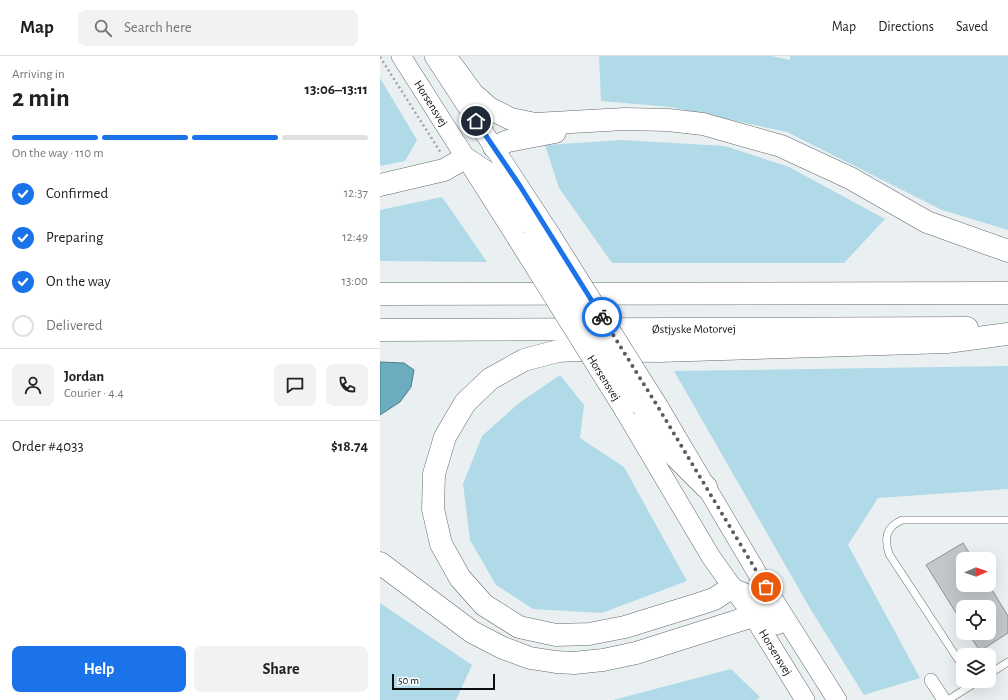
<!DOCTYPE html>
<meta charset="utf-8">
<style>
:root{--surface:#fff;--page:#f2f2f2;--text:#222;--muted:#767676;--line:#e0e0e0;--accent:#1a73e8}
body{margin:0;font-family:"Alegreya Sans",sans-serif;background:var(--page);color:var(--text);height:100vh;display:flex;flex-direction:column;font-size:15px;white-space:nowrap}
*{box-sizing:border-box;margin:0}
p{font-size:13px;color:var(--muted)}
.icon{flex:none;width:22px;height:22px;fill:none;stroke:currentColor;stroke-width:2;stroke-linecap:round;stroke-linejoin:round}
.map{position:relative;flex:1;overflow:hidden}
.details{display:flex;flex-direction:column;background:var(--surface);width:380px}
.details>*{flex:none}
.needle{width:26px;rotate:88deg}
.buttons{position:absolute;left:576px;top:496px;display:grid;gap:8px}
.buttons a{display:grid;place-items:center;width:40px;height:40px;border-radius:8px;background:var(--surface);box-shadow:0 4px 16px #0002;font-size:20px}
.scale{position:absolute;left:12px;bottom:10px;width:103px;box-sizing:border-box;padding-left:4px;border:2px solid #0c0e0f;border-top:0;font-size:11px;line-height:14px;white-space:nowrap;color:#0c0e0f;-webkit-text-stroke:3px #f8fdff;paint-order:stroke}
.pin{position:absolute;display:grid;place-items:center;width:34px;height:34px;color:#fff;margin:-17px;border:2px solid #fff;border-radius:50%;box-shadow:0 1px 4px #0007}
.courier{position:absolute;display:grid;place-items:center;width:40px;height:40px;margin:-20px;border:3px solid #1a73e8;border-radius:50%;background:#fff;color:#222;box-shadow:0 1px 5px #0007}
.headline em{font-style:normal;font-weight:600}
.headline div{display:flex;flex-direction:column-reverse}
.headline{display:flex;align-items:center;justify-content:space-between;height:68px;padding:0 12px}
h1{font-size:26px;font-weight:600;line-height:30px}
.bar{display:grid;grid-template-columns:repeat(4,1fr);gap:6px 4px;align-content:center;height:48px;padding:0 12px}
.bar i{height:5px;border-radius:3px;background:var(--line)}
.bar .on{background:var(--accent)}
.bar p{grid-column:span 4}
.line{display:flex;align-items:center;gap:10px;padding:0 12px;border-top:1px solid var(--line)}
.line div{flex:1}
.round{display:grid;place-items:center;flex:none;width:42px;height:42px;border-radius:8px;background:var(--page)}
ol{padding:0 12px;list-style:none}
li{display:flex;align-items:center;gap:12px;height:44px}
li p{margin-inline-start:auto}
li .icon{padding:4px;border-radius:50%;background:var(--accent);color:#fff;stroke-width:4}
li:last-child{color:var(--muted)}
li i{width:22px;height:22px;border:2px solid var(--line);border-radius:50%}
.action{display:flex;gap:8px;margin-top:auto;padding:8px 12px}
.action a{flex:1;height:46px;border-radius:8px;background:var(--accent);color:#fff;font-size:16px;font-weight:600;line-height:46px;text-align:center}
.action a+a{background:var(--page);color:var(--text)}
header{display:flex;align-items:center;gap:24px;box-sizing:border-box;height:56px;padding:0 20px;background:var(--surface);border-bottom:1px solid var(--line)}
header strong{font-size:19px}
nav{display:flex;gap:22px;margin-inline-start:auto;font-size:14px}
.search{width:280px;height:36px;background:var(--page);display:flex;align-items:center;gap:10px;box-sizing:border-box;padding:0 14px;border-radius:8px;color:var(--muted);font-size:15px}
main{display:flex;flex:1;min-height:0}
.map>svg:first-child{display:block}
.green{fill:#b0dae7}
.water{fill:#6bacbe;stroke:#4e7d8a}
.building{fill:#c2c8ca;stroke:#8d9395}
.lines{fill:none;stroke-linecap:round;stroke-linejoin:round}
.service-casing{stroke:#64696b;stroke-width:8}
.minor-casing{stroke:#64696b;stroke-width:14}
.secondary-casing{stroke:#64696b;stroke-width:20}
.motorway-casing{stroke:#64696b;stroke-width:23}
.path{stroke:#a0a5a6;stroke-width:2.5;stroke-dasharray:2 3;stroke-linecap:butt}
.service{stroke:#fff;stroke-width:7}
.minor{stroke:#fff;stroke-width:13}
.secondary{stroke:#fff;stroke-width:19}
.motorway{stroke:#fff;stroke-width:22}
.secondary-bridge-casing{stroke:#64696b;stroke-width:20;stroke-linecap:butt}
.motorway-bridge-casing{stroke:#64696b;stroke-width:23;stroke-linecap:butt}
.secondary-bridge{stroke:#fff;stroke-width:19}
.motorway-bridge{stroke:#fff;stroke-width:22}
.done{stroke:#5a5d5e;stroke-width:4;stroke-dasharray:0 7.2}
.route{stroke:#1a73e8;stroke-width:5}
.labels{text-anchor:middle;stroke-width:3.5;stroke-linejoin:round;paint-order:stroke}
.street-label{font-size:12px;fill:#0c0e0f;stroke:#f8fdff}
</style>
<header>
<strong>Map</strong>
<div class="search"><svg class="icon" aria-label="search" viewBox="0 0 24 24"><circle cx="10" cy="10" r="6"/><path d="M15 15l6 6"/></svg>Search here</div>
<nav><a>Map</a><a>Directions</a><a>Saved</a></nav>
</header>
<main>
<section class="details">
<div class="headline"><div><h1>2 min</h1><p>Arriving in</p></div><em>13:06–13:11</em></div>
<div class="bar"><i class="on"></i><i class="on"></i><i class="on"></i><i></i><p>On the way · 110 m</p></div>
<ol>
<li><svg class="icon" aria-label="check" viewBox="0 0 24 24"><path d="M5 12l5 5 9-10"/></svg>Confirmed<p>12:37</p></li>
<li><svg class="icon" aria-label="check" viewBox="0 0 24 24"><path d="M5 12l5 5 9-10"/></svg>Preparing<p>12:49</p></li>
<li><svg class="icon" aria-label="check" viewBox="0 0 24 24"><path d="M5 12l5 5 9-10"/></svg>On the way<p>13:00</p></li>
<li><i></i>Delivered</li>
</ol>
<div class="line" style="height:72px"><a class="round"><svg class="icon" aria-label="person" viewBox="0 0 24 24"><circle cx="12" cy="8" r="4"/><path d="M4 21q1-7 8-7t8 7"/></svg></a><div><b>Jordan</b><p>Courier · 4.4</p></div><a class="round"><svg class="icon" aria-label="chat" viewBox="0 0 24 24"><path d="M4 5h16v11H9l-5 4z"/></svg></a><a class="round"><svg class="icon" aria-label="phone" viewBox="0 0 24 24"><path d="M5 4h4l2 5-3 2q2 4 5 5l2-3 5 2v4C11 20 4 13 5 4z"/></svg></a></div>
<div class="line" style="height:52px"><div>Order #4033</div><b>$18.74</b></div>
<div class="action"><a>Help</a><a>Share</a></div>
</section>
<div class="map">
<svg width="628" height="644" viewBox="0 0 628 644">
<rect width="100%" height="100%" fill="#eaf0f2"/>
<g class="green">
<polygon points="219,0 392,0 410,4 410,0 628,0 628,174 562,154 407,76 290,51 221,45"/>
<polygon points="0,22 37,84 25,105 0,110"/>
<polygon points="242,84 345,90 409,111 505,163 464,207 232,207 179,132 165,89"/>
<polygon points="62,141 107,206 0,205 0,154"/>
<polygon points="628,310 628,433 498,442 468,489 540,622 484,639 431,554 294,315"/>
<polygon points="180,319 204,349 200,382 244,411 307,525 222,557 153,553 116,529 90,484 83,428 102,380 139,347"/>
<polygon points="0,547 92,609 76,644 0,644"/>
<polygon points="351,613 380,641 376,644 233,644"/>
</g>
<polygon class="water" points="0,306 24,307 34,314 31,331 20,346 0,359"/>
<polygon class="building" points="583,487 593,503 583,503 583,529 609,529 628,560 628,577 600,595 588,577 609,577 609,551 583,551 583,568 546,509"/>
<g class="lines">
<defs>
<g id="service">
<path d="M583 611 509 498C504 482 506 471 522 464H628"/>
<polyline points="609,618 628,606"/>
<polyline points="568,644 598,625"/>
</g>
<polyline id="minor" points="551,624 564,644"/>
<g id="secondary">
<path id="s1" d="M21 0 136 181"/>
<polyline points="54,0 171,179"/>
<polyline points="279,351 380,522 457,644"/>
<path id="s2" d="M244 354 331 501 373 560 425 644"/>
<path d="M355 533C377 541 384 549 397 569"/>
</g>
<g id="motorway">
<polyline points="65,0 93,38 109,52 131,63 155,68 245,63 288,64 323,68 401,90 470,122 547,166 628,195"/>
<polyline points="114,91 128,85 175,76"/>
<polyline points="0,129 64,114 85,102 109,118 123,132 155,180"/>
<polyline points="0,238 628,237"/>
<path id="s3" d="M0 274 587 272"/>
<polyline points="264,352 289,394 326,431"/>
<polyline points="0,507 92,576 123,592 150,602 176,606 194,607 223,604 256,597 373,560"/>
<polyline points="351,532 334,543 319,548 245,571 209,578 176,579 139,571 104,549 80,522 61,488 53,453 54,418 65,381 85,347 110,323 144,304 178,295 198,294 279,295 567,286 628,278"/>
</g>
</defs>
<use href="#service" class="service-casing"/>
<use href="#minor" class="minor-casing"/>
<use href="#secondary" class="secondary-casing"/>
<use href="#motorway" class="motorway-casing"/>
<polyline class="path" points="0,1 61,97"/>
<use href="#service" class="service"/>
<use href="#minor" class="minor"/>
<use href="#secondary" class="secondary"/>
<use href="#motorway" class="motorway"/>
<defs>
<g id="secondary-bridge">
<polyline points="171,179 279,351"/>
<path id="s4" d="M136 181 244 354"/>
</g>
<polyline id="motorway-bridge" points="155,180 264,352"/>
</defs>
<use href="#secondary-bridge" class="secondary-bridge-casing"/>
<use href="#motorway-bridge" class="motorway-bridge-casing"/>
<use href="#secondary-bridge" class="secondary-bridge"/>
<use href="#motorway-bridge" class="motorway-bridge"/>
</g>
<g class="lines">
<polyline class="done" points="222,261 278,351 386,531"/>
<polyline class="route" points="96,65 140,130 222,261"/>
</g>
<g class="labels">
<g class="street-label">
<text dy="4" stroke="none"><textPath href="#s1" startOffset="56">Horsensvej</textPath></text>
<text dy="4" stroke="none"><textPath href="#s3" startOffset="314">Østjyske Motorvej</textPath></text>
<text dy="4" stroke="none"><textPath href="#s4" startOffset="166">Horsensvej</textPath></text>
<text dy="4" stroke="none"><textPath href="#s2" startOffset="286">Horsensvej</textPath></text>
</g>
</g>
</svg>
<div class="buttons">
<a><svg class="needle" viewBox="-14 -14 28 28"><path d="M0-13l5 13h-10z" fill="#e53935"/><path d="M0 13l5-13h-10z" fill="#767676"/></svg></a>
<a><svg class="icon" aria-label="locate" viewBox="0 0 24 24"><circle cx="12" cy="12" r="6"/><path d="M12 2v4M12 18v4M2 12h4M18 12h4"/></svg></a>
<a><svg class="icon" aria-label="layers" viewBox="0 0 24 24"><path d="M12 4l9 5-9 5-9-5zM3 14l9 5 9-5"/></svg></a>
</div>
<div class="scale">50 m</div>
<div class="pin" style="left:386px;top:531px;background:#ea580c"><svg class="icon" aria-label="bag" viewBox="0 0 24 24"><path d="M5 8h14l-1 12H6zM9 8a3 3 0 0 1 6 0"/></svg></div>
<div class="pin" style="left:96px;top:65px;background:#1f2937"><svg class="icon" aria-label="home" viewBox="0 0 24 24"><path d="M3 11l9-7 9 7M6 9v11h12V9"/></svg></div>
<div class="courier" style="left:222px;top:261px"><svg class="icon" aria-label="bike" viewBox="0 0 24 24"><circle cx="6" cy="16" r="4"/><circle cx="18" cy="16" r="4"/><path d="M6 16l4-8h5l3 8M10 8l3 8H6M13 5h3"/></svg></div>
</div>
</main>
